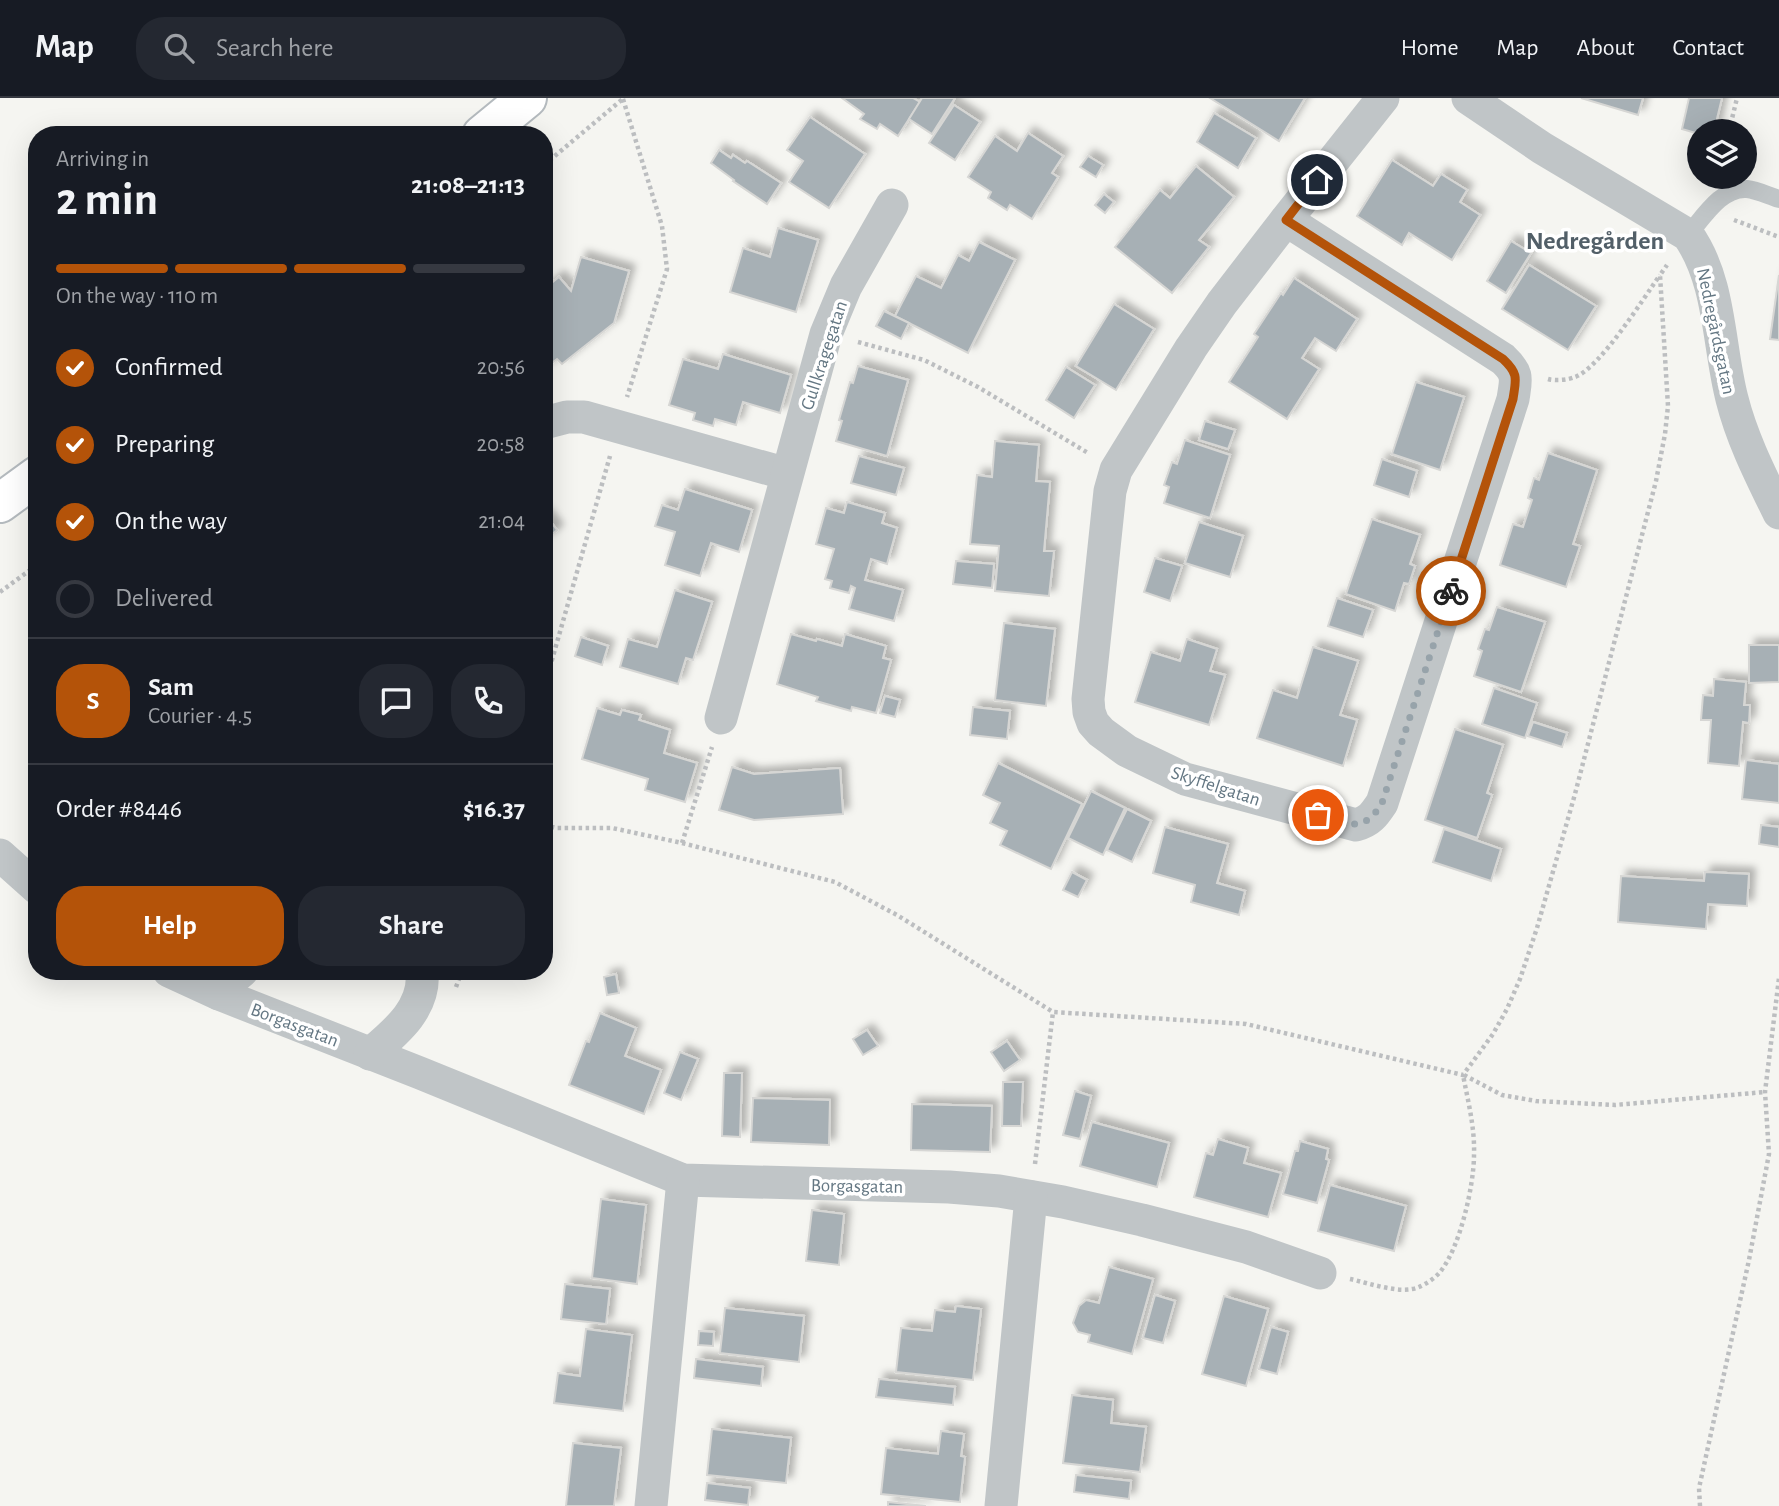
<!DOCTYPE html>
<meta charset="utf-8">
<style>
:root{--surface:#171b24;--page:#242831;--text:#f1f3f6;--muted:#9ea1a6;--line:#363941;--accent:#b45309}
body{margin:0;font-family:"Alegreya Sans",sans-serif;background:var(--page);color:var(--text);height:100vh;display:flex;flex-direction:column;font-size:26px;white-space:nowrap}
*{box-sizing:border-box;margin:0}
p{font-size:23px;color:var(--muted)}
.icon{flex:none;width:38px;height:38px;fill:none;stroke:currentColor;stroke-width:2;stroke-linecap:round;stroke-linejoin:round}
.map{position:relative;flex:1;overflow:hidden}
.drawer{position:absolute;left:28px;top:28px;width:525px;height:854px;display:flex;flex-direction:column;background:var(--surface);border-radius:28px;box-shadow:0 7px 28px #0002}
.drawer>*{flex:none}
.fabs{position:absolute;left:1687px;top:21px;display:grid;gap:14px}
.fabs a{display:grid;place-items:center;width:70px;height:70px;border-radius:50%;background:var(--surface);box-shadow:0 7px 28px #0002;font-size:35px}
.pin{position:absolute;display:grid;place-items:center;width:60px;height:60px;color:#fff;margin:-30px;border:4px solid #fff;border-radius:50%;box-shadow:0 2px 7px #0007}
.courier{position:absolute;display:grid;place-items:center;width:70px;height:70px;margin:-35px;border:5px solid #b45309;border-radius:50%;background:#fff;color:#222;box-shadow:0 2px 9px #0007}
.overview em{font-style:normal;font-weight:600}
.overview div{display:flex;flex-direction:column-reverse}
.overview{display:flex;align-items:center;justify-content:space-between;height:119px;padding:0 28px}
h1{font-size:46px;font-weight:600;line-height:52px}
.bar{display:grid;grid-template-columns:repeat(4,1fr);gap:10px 7px;align-content:center;height:84px;padding:0 28px}
.bar i{height:9px;border-radius:5px;background:var(--line)}
.bar .current{background:var(--accent)}
.bar p{grid-column:span 4}
.line{display:flex;align-items:center;gap:18px;padding:0 28px;border-top:2px solid var(--line)}
.line div{flex:1}
.round{display:grid;place-items:center;flex:none;width:74px;height:74px;border-radius:28px;background:var(--page)}
ol{padding:0 28px;list-style:none}
li{display:flex;align-items:center;gap:21px;height:77px}
li p{margin-inline-start:auto}
li .icon{padding:7px;border-radius:50%;background:var(--accent);color:#fff;stroke-width:4}
li:last-child{color:var(--muted)}
li i{width:38px;height:38px;border:4px solid var(--line);border-radius:50%}
.action{display:flex;gap:14px;margin-top:auto;padding:14px 28px}
.action a{flex:1;height:80px;border-radius:28px;background:var(--accent);color:#fff;font-size:28px;font-weight:600;line-height:80px;text-align:center}
.action a+a{background:var(--page);color:var(--text)}
header{display:flex;align-items:center;gap:42px;box-sizing:border-box;height:98px;padding:0 35px;background:var(--surface);border-bottom:2px solid var(--line)}
header strong{font-size:33px}
nav{display:flex;gap:38px;margin-inline-start:auto;font-size:24px}
.search{width:490px;height:63px;background:var(--page);display:flex;align-items:center;gap:18px;box-sizing:border-box;padding:0 24px;border-radius:28px;color:var(--muted);font-size:26px}
.map>svg:first-child{display:block}
.building{fill:#a7b0b5;stroke:#d6d6d4;stroke-width:2;filter:url(#shadow)}
.lines{fill:none;stroke-linecap:round;stroke-linejoin:round}
.secondary-casing{stroke:#b4babe;stroke-width:42}
.path{stroke:#bcbec0;stroke-width:4.5;stroke-dasharray:3.5 3.5;stroke-linecap:butt}
.lane{stroke:#c0c5c7;stroke-width:18}
.street{stroke:#c0c5c7;stroke-width:33}
.secondary{stroke:#fff;stroke-width:38}
.done{stroke:#97a3aa;stroke-width:7;stroke-dasharray:0 12.6}
.route{stroke:#b45309;stroke-width:9}
.labels{text-anchor:middle;stroke-width:7;stroke-linejoin:round;paint-order:stroke}
.street-label{font-size:19px;fill:#647783;stroke:#fff}
.district-label{font-size:26px;font-weight:bold;fill:#525f68;stroke:#fff}
</style>
<header>
<strong>Map</strong>
<div class="search"><svg class="icon" aria-label="search" viewBox="0 0 24 24"><circle cx="10" cy="10" r="6"/><path d="M15 15l6 6"/></svg>Search here</div>
<nav><a>Home</a><a>Map</a><a>About</a><a>Contact</a></nav>
</header>
<div class="map">
<svg width="1779" height="1408" viewBox="0 0 1779 1408">
<defs>
<filter id="shadow"><feDropShadow dx="6" dy="-6" stdDeviation="3.5" flood-color="#0004"/></filter>
</defs>
<rect width="100%" height="100%" fill="#f5f5f1"/>
<g class="building">
<polygon points="842,0 913,0 920,4 898,38 880,26 877,31 860,21 864,16"/>
<polygon points="922,0 955,0 932,36 909,21"/>
<polygon points="1210,0 1305,0 1279,43"/>
<polygon points="1581,0 1643,0 1638,17"/>
<polygon points="1689,0 1722,0 1714,33 1699,33 1699,36 1682,31"/>
<polygon points="954,7 980,24 955,62 929,45"/>
<polygon points="1214,15 1256,40 1238,70 1197,44"/>
<polygon points="810,19 865,56 829,110 789,84 803,63 787,52"/>
<polygon points="1028,35 1063,58 1052,75 1058,79 1032,121 1010,107 1007,112 988,100 991,94 968,79 995,38 1017,53"/>
<polygon points="719,52 731,60 733,57 745,65 747,63 781,85 767,106 733,83 734,82 711,65"/>
<polygon points="1088,58 1103,67 1096,79 1080,69"/>
<polygon points="1392,62 1433,88 1441,76 1467,92 1460,104 1480,117 1452,162 1409,135 1402,147 1357,118"/>
<polygon points="1196,68 1234,99 1199,142 1209,149 1172,195 1115,149 1160,92 1170,100"/>
<polygon points="1104,96 1114,104 1105,115 1095,107"/>
<polygon points="778,130 818,142 796,214 730,194 743,150 770,159"/>
<polygon points="1511,143 1531,155 1506,195 1487,183"/>
<polygon points="979,144 1015,162 968,255 895,218 916,178 941,190 958,157 969,163"/>
<polygon points="581,159 629,173 614,225 562,266 557,261 544,271 544,191 559,179 571,193"/>
<polygon points="1529,167 1596,208 1568,252 1502,211"/>
<polygon points="1779,177 1779,242 1770,241"/>
<polygon points="1294,180 1357,221 1336,253 1315,240 1302,260 1319,271 1287,321 1229,284 1258,239 1254,236 1281,195 1283,197"/>
<polygon points="1114,206 1154,231 1116,292 1076,268"/>
<polygon points="884,213 909,225 901,241 876,228"/>
<polygon points="723,256 791,277 780,315 743,304 736,327 715,321 713,328 693,322 695,315 669,307 683,261 718,271"/>
<polygon points="858,268 908,282 887,358 836,343 842,323 839,322 850,284 853,285"/>
<polygon points="1066,269 1095,287 1074,320 1046,302"/>
<polygon points="1416,284 1464,299 1440,372 1392,356"/>
<polygon points="1205,323 1235,332 1228,351 1199,342"/>
<polygon points="1185,342 1230,357 1210,420 1164,405 1169,389 1164,387 1172,364 1177,366"/>
<polygon points="995,343 1039,347 1036,383 1050,384 1044,453 1054,453 1049,498 995,493 999,448 970,446 977,377 992,379"/>
<polygon points="1548,355 1597,372 1573,446 1580,448 1566,489 1500,467 1513,426 1523,429 1532,402 1528,400 1534,380 1539,382"/>
<polygon points="859,358 904,370 896,397 851,385"/>
<polygon points="1382,361 1417,373 1409,399 1374,387"/>
<polygon points="685,391 752,412 739,454 711,445 700,478 665,467 675,434 655,428 662,407 678,412"/>
<polygon points="847,404 885,415 882,425 897,430 887,466 871,461 865,482 903,492 894,523 849,511 855,490 851,488 849,495 830,490 832,483 825,481 834,451 816,446 826,410 844,415"/>
<polygon points="544,415 557,432 544,443"/>
<polygon points="1372,421 1420,437 1410,466 1415,468 1409,486 1404,485 1395,513 1346,496"/>
<polygon points="1199,424 1243,438 1230,479 1185,465"/>
<polygon points="1155,460 1182,468 1170,503 1144,494"/>
<polygon points="956,463 994,466 992,490 953,486"/>
<polygon points="675,492 712,504 693,562 686,560 678,586 620,569 628,541 657,549"/>
<polygon points="1337,500 1373,512 1363,539 1328,528"/>
<polygon points="1497,509 1545,524 1521,594 1474,578 1482,553 1478,551 1485,531 1489,532"/>
<polygon points="1004,525 1055,531 1046,608 995,602"/>
<polygon points="791,536 816,543 817,541 842,548 845,536 886,548 883,560 891,562 876,615 852,609 851,613 816,603 818,599 777,586"/>
<polygon points="581,539 608,548 602,567 575,558"/>
<polygon points="1187,541 1217,551 1210,573 1225,577 1209,627 1135,604 1151,554 1180,563"/>
<polygon points="1749,547 1779,547 1779,584 1749,585"/>
<polygon points="1313,549 1358,563 1340,617 1357,622 1343,668 1257,640 1273,592 1297,600"/>
<polygon points="1714,581 1746,584 1744,607 1750,607 1749,625 1743,624 1739,668 1708,665 1711,622 1701,622 1703,597 1713,598"/>
<polygon points="1494,590 1537,605 1525,640 1482,626"/>
<polygon points="885,598 900,602 895,619 880,615"/>
<polygon points="973,609 1010,613 1007,641 970,637"/>
<polygon points="597,610 620,617 622,612 641,617 639,622 670,632 664,655 697,665 685,704 645,692 648,681 582,661"/>
<polygon points="1533,624 1567,635 1562,649 1528,638"/>
<polygon points="1455,631 1503,647 1487,695 1492,697 1477,740 1425,722"/>
<polygon points="1746,662 1779,666 1779,705 1742,701"/>
<polygon points="998,665 1082,706 1051,771 1000,747 1007,733 990,725 1000,705 983,697"/>
<polygon points="732,669 754,676 840,670 843,716 754,722 719,712"/>
<polygon points="1091,693 1125,710 1103,757 1068,740"/>
<polygon points="1127,711 1151,723 1132,764 1107,752"/>
<polygon points="1761,727 1779,729 1779,749 1759,746"/>
<polygon points="1165,729 1228,746 1217,785 1245,793 1239,817 1191,804 1195,787 1153,775"/>
<polygon points="1444,731 1501,751 1491,783 1433,764"/>
<polygon points="1072,774 1087,782 1078,799 1063,792"/>
<polygon points="1705,774 1749,776 1747,808 1708,806 1706,831 1618,824 1621,778 1704,783"/>
<polygon points="616,876 619,895 607,897 604,879"/>
<polygon points="600,915 636,930 625,958 661,972 644,1016 569,987 586,943 589,944"/>
<polygon points="867,932 878,948 863,957 853,941"/>
<polygon points="1007,943 1020,962 1004,973 991,954"/>
<polygon points="680,954 698,961 681,1002 664,995"/>
<polygon points="724,975 742,975 740,1039 722,1038"/>
<polygon points="1003,984 1023,984 1021,1028 1002,1028"/>
<polygon points="1075,993 1091,998 1080,1041 1063,1037"/>
<polygon points="753,1000 830,1002 829,1047 751,1044"/>
<polygon points="912,1006 992,1008 990,1054 911,1052"/>
<polygon points="1092,1024 1169,1045 1157,1089 1080,1068"/>
<polygon points="1218,1041 1248,1050 1244,1065 1281,1075 1268,1119 1194,1099 1206,1055 1213,1057"/>
<polygon points="1300,1043 1328,1051 1326,1061 1329,1062 1317,1105 1283,1096 1295,1053 1298,1053"/>
<polygon points="1330,1087 1406,1108 1394,1153 1318,1133"/>
<polygon points="601,1101 646,1107 637,1186 592,1180"/>
<polygon points="812,1112 844,1116 839,1167 806,1163"/>
<polygon points="1109,1169 1153,1181 1132,1256 1088,1244 1090,1237 1078,1234 1073,1225 1079,1208 1086,1202 1099,1205"/>
<polygon points="565,1186 610,1191 606,1226 561,1221"/>
<polygon points="1155,1197 1175,1203 1163,1245 1143,1240"/>
<polygon points="1224,1198 1268,1211 1246,1288 1202,1276"/>
<polygon points="956,1208 981,1211 973,1282 896,1274 901,1230 932,1233 935,1212 955,1214"/>
<polygon points="725,1210 804,1218 799,1264 720,1255"/>
<polygon points="1271,1229 1288,1234 1277,1276 1259,1271"/>
<polygon points="586,1231 632,1237 623,1313 554,1305 558,1275 580,1278"/>
<polygon points="699,1233 714,1234 713,1248 698,1247"/>
<polygon points="696,1261 763,1269 761,1288 694,1280"/>
<polygon points="879,1281 955,1289 953,1307 876,1299"/>
<polygon points="1072,1297 1113,1302 1111,1325 1146,1329 1140,1374 1063,1365"/>
<polygon points="712,1331 791,1340 786,1385 707,1377"/>
<polygon points="941,1333 964,1336 961,1358 965,1359 960,1404 881,1396 886,1350 938,1356"/>
<polygon points="573,1345 621,1350 614,1408 566,1408"/>
<polygon points="1076,1377 1131,1383 1129,1401 1074,1394"/>
<polygon points="707,1385 750,1390 748,1407 705,1402"/>
<polygon points="888,1404 926,1408 888,1408"/>
</g>
<g class="lines">
<defs>
<g id="secondary">
<polyline points="482,37 527,0"/>
<polyline points="0,405 37,378"/>
</g>
</defs>
<use href="#secondary" class="secondary-casing"/>
<g class="path">
<polyline points="623,1 662,128 667,171 627,299"/>
<polyline points="1729,33 1737,0"/>
<polyline points="544,67 624,0"/>
<polyline points="1734,122 1779,139"/>
<polyline points="858,244 924,262 978,289 1088,355"/>
<path d="M1548 281C1555 283 1568 282 1575 279 1600 270 1643 201 1660 177"/>
<polyline points="0,494 37,467"/>
<polyline points="544,590 610,358"/>
<polyline points="544,727 556,730 612,730 682,745 835,784 897,817 1053,914 1246,926 1463,977 1493,936 1507,911 1520,881 1537,830 1575,696 1656,383 1665,336 1668,308 1660,177 1667,167"/>
<polyline points="682,745 712,649"/>
<polyline points="456,889 462,873"/>
<polyline points="1464,977 1502,997 1536,1003 1615,1007 1765,994"/>
<polyline points="1035,1066 1053,914"/>
<path d="M1350 1181C1369 1185 1401 1197 1419 1189 1426 1186 1435 1180 1440 1174 1460 1150 1474 1087 1474 1057 1475 1030 1468 1003 1463 977"/>
<polyline points="1700,1408 1699,1390 1749,1162 1769,1056 1765,994 1779,880"/>
</g>
<path class="lane" d="M1688 137C1703 120 1721 89 1747 91 1757 92 1769 98 1779 101"/>
<g class="street">
<path d="M1468 0 1542 50 1688 137C1721 184 1718 247 1732 301 1742 341 1761 378 1779 415"/>
<path d="M1286 122 1503 261C1519 276 1516 281 1513 301L1382 705C1374 717 1370 723 1356 727L1185 681 1127 653 1101 634 1093 625 1089 614 1088 601 1110 393 1116 372 1191 250 1222 205 1286 122 1383 0"/>
<polyline points="544,325 567,319 584,319 787,376"/>
<polyline points="721,620 826,236 846,188 892,107"/>
<polyline points="0,757 37,790"/>
<polyline points="169,873 219,896 420,975 683,1082 949,1089 999,1093 1063,1104 1142,1122 1246,1149 1320,1175"/>
<polyline points="219,896 230,883 242,873"/>
<path d="M370 956C396 934 426 910 422 873"/>
<polyline points="651,1408 683,1082"/>
<polyline points="1001,1408 1031,1099"/>
</g>
<use href="#secondary" class="secondary"/>
</g>
<g class="lines">
<path class="done" d="M1318 717C1348 725 1363 737 1382 705L1451 493"/>
<path class="route" d="M1317 82 1286 122 1503 261C1519 276 1516 281 1513 301L1451 493"/>
</g>
<g class="labels">
<g class="street-label">
<text transform="translate(1717 233) rotate(78)" y="7">Nedregårdsgatan</text>
<text transform="translate(823 257) rotate(-72)" y="7">Gullkragegatan</text>
<text transform="translate(1216 687) rotate(18)" y="7">Skyffelgatan</text>
<text transform="translate(295 926) rotate(21)" y="7">Borgasgatan</text>
<text transform="translate(857 1087) rotate(1)" y="7">Borgasgatan</text>
</g>
<g class="district-label">
<text x="1595" y="151">Nedregården</text>
</g>
</g>
</svg>
<div class="fabs">
<a><svg class="icon" aria-label="layers" viewBox="0 0 24 24"><path d="M12 4l9 5-9 5-9-5zM3 14l9 5 9-5"/></svg></a>
</div>
<div class="pin" style="left:1318px;top:717px;background:#ea580c"><svg class="icon" aria-label="bag" viewBox="0 0 24 24"><path d="M5 8h14l-1 12H6zM9 8a3 3 0 0 1 6 0"/></svg></div>
<div class="pin" style="left:1317px;top:82px;background:#1f2937"><svg class="icon" aria-label="home" viewBox="0 0 24 24"><path d="M3 11l9-7 9 7M6 9v11h12V9"/></svg></div>
<div class="courier" style="left:1451px;top:493px"><svg class="icon" aria-label="bike" viewBox="0 0 24 24"><circle cx="6" cy="16" r="4"/><circle cx="18" cy="16" r="4"/><path d="M6 16l4-8h5l3 8M10 8l3 8H6M13 5h3"/></svg></div>
<section class="drawer">
<div class="overview"><div><h1>2 min</h1><p>Arriving in</p></div><em>21:08–21:13</em></div>
<div class="bar"><i class="current"></i><i class="current"></i><i class="current"></i><i></i><p>On the way · 110 m</p></div>
<ol>
<li><svg class="icon" aria-label="check" viewBox="0 0 24 24"><path d="M5 12l5 5 9-10"/></svg>Confirmed<p>20:56</p></li>
<li><svg class="icon" aria-label="check" viewBox="0 0 24 24"><path d="M5 12l5 5 9-10"/></svg>Preparing<p>20:58</p></li>
<li><svg class="icon" aria-label="check" viewBox="0 0 24 24"><path d="M5 12l5 5 9-10"/></svg>On the way<p>21:04</p></li>
<li><i></i>Delivered</li>
</ol>
<div class="line" style="height:126px"><b class="round" style="background:var(--accent);color:#fff">S</b><div><b>Sam</b><p>Courier · 4.5</p></div><a class="round"><svg class="icon" aria-label="chat" viewBox="0 0 24 24"><path d="M4 5h16v11H9l-5 4z"/></svg></a><a class="round"><svg class="icon" aria-label="phone" viewBox="0 0 24 24"><path d="M5 4h4l2 5-3 2q2 4 5 5l2-3 5 2v4C11 20 4 13 5 4z"/></svg></a></div>
<div class="line" style="height:91px"><div>Order #8446</div><b>$16.37</b></div>
<div class="action"><a>Help</a><a>Share</a></div>
</section>
</div>
